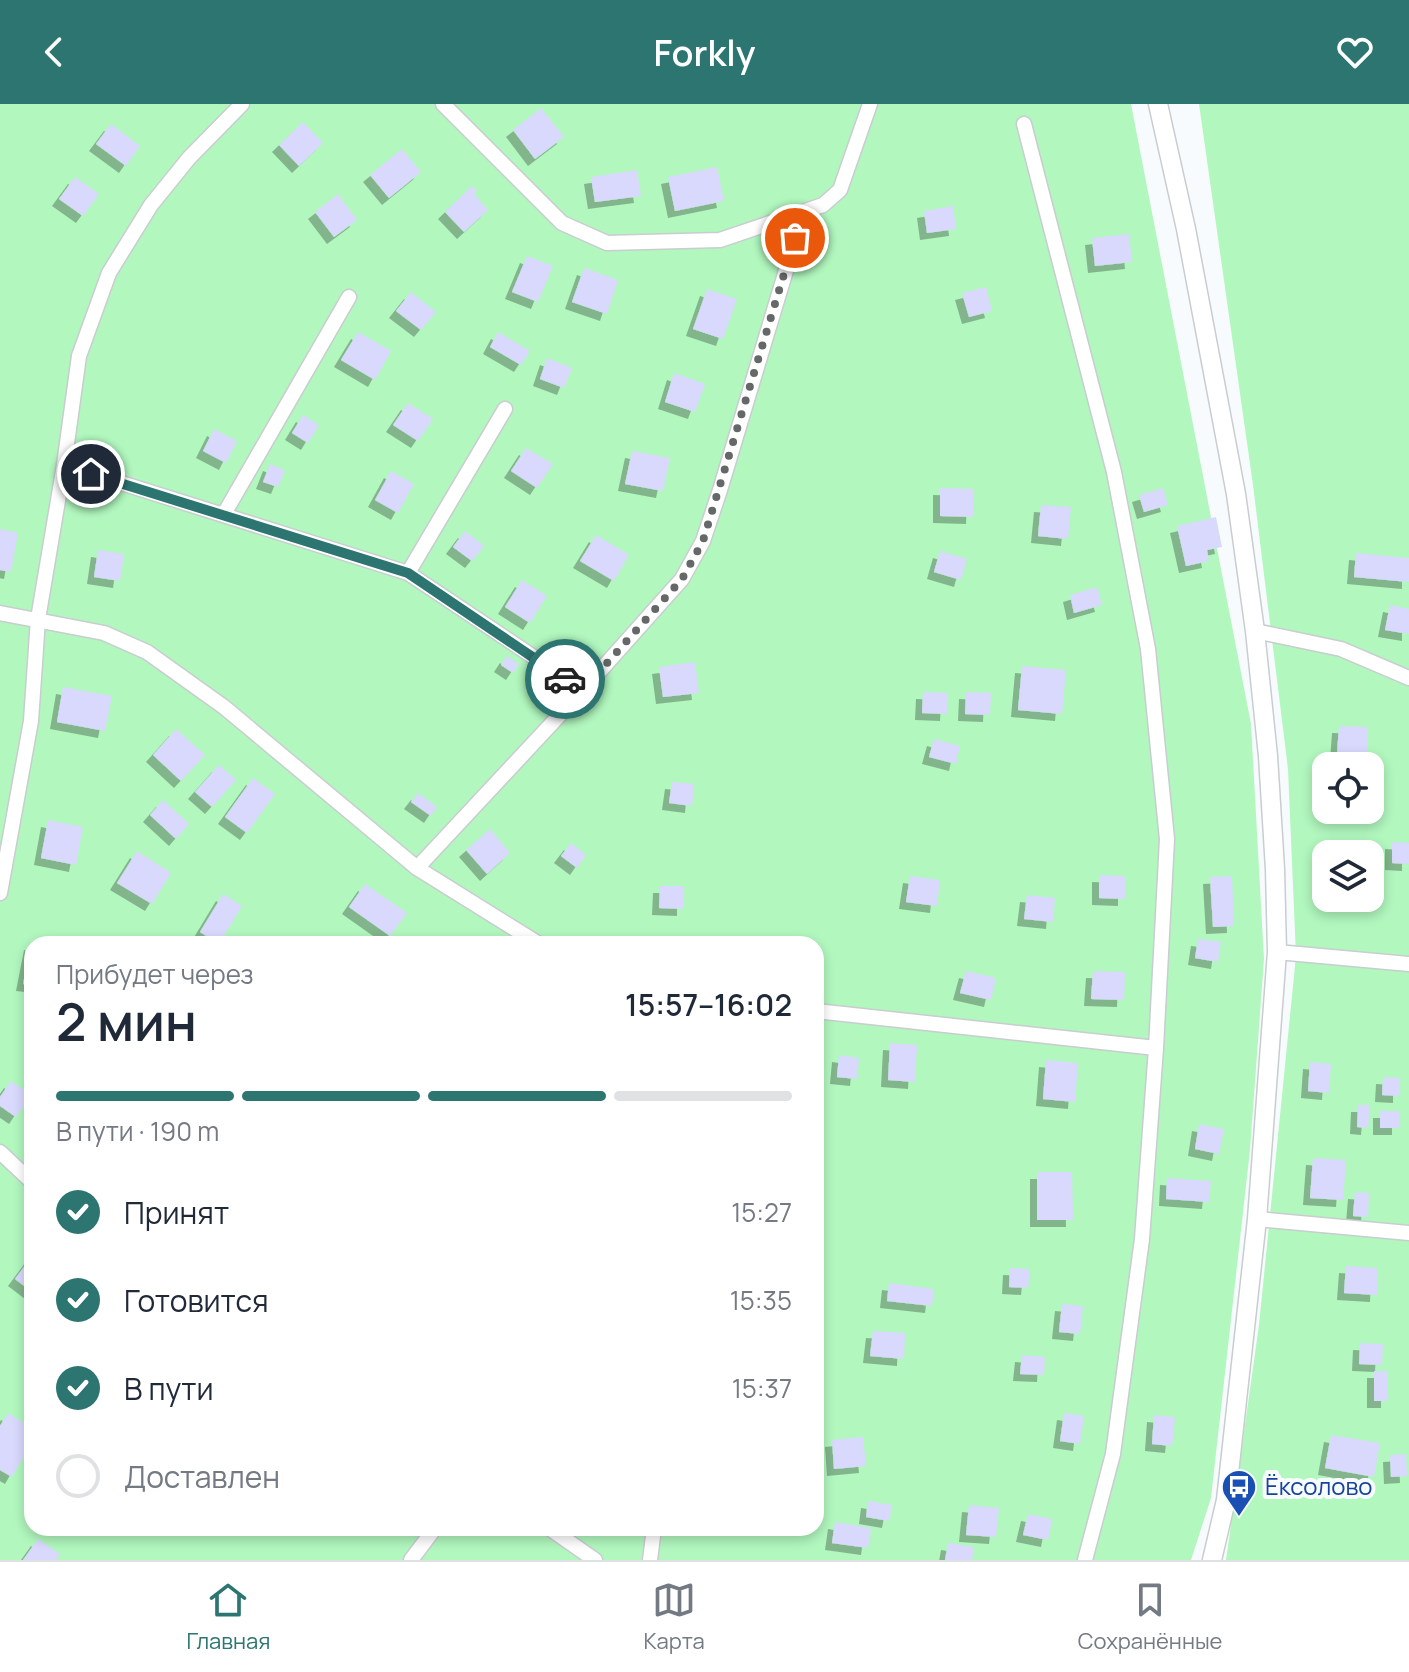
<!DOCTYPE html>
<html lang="ru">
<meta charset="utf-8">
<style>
:root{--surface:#fff;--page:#f2f2f3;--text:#1f2937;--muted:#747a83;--line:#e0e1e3;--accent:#2c7571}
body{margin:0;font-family:Manrope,sans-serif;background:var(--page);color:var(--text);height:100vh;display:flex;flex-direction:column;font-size:30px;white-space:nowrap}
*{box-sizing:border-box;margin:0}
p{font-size:26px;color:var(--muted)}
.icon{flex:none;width:44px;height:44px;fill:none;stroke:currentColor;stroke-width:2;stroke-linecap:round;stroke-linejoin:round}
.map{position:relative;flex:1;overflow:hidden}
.side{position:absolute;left:24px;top:832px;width:800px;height:600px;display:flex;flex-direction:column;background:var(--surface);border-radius:24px;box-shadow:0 4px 12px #0003}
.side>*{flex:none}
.buttons{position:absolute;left:1312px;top:648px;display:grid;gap:16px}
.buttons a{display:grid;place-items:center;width:72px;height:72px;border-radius:16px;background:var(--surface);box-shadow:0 4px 12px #0003;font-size:40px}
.pin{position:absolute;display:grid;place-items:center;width:68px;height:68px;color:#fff;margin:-34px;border:4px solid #fff;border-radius:50%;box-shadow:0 2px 8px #0007}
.courier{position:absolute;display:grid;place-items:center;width:80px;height:80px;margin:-40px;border:6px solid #2c7571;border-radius:50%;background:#fff;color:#222;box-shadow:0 2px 10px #0007}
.headline em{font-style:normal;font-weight:600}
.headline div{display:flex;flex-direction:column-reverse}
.headline{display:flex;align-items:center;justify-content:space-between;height:136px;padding:0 32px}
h1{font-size:52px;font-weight:600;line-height:60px}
.bar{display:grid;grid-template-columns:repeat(4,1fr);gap:12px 8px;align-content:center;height:96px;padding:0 32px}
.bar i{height:10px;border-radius:6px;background:var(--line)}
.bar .active{background:var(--accent)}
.bar p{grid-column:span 4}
ol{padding:0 32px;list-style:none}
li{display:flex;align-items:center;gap:24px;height:88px}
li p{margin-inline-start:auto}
li .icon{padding:8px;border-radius:50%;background:var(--accent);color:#fff;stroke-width:4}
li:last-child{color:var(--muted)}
li i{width:44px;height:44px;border:4px solid var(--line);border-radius:50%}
header{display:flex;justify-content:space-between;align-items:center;height:104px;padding:0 32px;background:var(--accent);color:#fff;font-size:36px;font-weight:600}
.dock{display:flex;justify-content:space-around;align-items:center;height:112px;border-top:2px solid var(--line);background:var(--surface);font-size:22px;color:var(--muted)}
.dock a{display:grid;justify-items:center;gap:4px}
.dock .active{color:var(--accent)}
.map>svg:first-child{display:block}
.green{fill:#b1f7be;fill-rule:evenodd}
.building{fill:#d9d9fe;filter:url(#shadow)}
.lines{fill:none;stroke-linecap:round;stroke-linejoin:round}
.minor-casing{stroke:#c9cdd0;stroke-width:17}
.tertiary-casing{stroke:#c9cdd0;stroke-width:21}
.minor{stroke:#fff;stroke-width:14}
.tertiary{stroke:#fff;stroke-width:18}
.done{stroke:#656768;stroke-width:8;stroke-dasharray:0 14.4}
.route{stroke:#2c7571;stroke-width:10}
.labels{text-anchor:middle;stroke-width:8;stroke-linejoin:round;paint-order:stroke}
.transit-label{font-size:24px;fill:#164399;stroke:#f8fbfe;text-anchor:start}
</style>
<header><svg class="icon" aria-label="back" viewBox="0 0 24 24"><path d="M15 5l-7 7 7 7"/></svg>Forkly<svg class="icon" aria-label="heart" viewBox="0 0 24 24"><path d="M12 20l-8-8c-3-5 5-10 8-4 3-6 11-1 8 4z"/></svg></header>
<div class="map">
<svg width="1409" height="1456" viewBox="0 0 1409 1456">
<defs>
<filter id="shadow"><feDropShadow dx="-7" dy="7" stdDeviation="0" flood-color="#0004"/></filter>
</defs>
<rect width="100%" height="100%" fill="#f8fbfe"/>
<g class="green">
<path d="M0 0H1131L1251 620 1264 855 1250 1046 1211 1394 1191 1456H0ZM32 840H816V1424H32Z"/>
<path d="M1199 0H1409V1456H1226L1259 1221 1296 852 1288 665 1253 381ZM1326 662H1370V706H1326ZM1326 750H1370V794H1326Z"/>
</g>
<g class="building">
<polygon points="541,4 564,33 535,55 513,26"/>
<polygon points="303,18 323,39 299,62 279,41"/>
<polygon points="111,20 140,42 126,62 96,40"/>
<polygon points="402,45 421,68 389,94 370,71"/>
<polygon points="717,63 724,97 675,107 668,73"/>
<polygon points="637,66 641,92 595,98 591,73"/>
<polygon points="75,73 99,90 83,112 59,95"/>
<polygon points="472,82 477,87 474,90 488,106 464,128 445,108"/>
<polygon points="338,90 357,116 334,133 315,108"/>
<polygon points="953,102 956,125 927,129 924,107"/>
<polygon points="1129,130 1132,158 1095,162 1092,134"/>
<polygon points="527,152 553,162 538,198 512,188"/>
<polygon points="584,164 618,176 607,210 572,198"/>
<polygon points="986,183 992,207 969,213 962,189"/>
<polygon points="707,185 737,195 723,235 693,225"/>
<polygon points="411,188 436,208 421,226 396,207"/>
<polygon points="358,228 391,247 375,276 341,256"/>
<polygon points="498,228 530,247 521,261 490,243"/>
<polygon points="547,254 572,264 564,284 540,275"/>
<polygon points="674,269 705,280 695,308 665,298"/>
<polygon points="408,299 433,315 418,337 393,321"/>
<polygon points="303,311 319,321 308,339 292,329"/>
<polygon points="214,325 237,337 226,359 203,347"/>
<polygon points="526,344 553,360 537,384 511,367"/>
<polygon points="632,347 670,354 663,387 625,380"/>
<polygon points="270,360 285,366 278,383 263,378"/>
<polygon points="391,367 414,380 398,409 375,396"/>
<polygon points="940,384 974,385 973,413 940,412"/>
<polygon points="1163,384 1168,401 1144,408 1139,391"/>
<polygon points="1041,401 1071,403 1068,435 1038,432"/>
<polygon points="1216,413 1222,443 1207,446 1209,457 1186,462 1177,422"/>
<polygon points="0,425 18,429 11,468 0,466"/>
<polygon points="465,427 484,442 472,457 453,443"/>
<polygon points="596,431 629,451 614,477 580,457"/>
<polygon points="98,446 124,450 120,477 94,473"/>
<polygon points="940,447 967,455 961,476 934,468"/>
<polygon points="1356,449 1409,454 1409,478 1354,473"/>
<polygon points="522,476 547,492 530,519 505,503"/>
<polygon points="1097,483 1102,501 1074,509 1070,491"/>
<polygon points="1390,501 1409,505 1409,530 1385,526"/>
<polygon points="507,552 519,560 513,569 501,561"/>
<polygon points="695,558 699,589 663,593 659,563"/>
<polygon points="1022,562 1066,566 1062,610 1018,606"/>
<polygon points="63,583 112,592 105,627 57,618"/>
<polygon points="923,588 948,589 947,610 922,609"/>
<polygon points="966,588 991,589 990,611 965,610"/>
<polygon points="1339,622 1368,623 1367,652 1337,650"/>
<polygon points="176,625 205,651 181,677 153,651"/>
<polygon points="934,635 960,642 956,660 929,653"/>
<polygon points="219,661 236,676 212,703 195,688"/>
<polygon points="253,674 275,690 247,729 225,713"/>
<polygon points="672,678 694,680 692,702 669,699"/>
<polygon points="418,689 437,703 431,712 411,698"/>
<polygon points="163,696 189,720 176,735 150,711"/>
<polygon points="48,716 83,723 76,761 41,754"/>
<polygon points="490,725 510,749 487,770 466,746"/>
<polygon points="1392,738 1409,739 1409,760 1392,759"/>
<polygon points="571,739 586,751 577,764 561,752"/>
<polygon points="137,747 171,769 152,800 117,779"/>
<polygon points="1099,771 1125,772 1125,795 1099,794"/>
<polygon points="910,772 940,776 937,802 906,798"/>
<polygon points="1232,772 1234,822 1213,823 1210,773"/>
<polygon points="365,780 407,809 390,832 349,803"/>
<polygon points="660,782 684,782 684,805 659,804"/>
<polygon points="223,790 242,802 219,840 200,828"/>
<polygon points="1027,791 1055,794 1053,818 1024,815"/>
<polygon points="1198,835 1221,838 1218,858 1195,854"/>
<polygon points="31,839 32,839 32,881 23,880"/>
<polygon points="966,867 996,874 991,896 960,889"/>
<polygon points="1093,867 1125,868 1124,896 1091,895"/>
<polygon points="890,939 917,941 915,978 888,976"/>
<polygon points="839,951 859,954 857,975 837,973"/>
<polygon points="1046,956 1078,959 1075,998 1043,995"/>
<polygon points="1310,958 1331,960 1329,989 1308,987"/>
<polygon points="1383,973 1400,974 1400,992 1382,991"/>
<polygon points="11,977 31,991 16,1013 0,1002 0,993"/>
<polygon points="1358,1001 1370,1001 1368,1024 1357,1023"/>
<rect x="1380" y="1007" width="19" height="17"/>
<polygon points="1199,1020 1224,1025 1219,1050 1195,1045"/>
<polygon points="1313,1054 1346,1056 1343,1096 1310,1094"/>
<polygon points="1037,1068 1072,1068 1073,1116 1037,1116"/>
<polygon points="1167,1074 1211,1077 1209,1098 1166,1095"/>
<polygon points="1355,1088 1369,1089 1368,1113 1353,1112"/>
<polygon points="32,1152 32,1188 15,1175"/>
<polygon points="1346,1162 1378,1164 1377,1191 1344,1189"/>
<polygon points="1010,1164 1030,1165 1028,1184 1009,1183"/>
<polygon points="889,1179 934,1185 932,1202 887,1197"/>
<polygon points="1062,1200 1083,1202 1080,1230 1059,1228"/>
<polygon points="873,1227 905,1229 904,1255 870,1252"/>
<polygon points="1360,1239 1383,1240 1382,1261 1359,1260"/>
<polygon points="1022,1251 1045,1253 1044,1271 1020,1270"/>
<rect x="1374" y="1267" width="14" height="30"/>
<polygon points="8,1309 32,1324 32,1338 12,1373 0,1366 0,1322"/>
<polygon points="1064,1309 1084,1312 1080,1340 1060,1337"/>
<polygon points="1154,1311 1175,1313 1172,1342 1152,1340"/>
<polygon points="1331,1331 1380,1339 1374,1373 1325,1364"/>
<polygon points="863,1333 866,1362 834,1365 832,1336"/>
<polygon points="1406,1350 1407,1372 1391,1373 1390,1351"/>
<polygon points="868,1397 892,1401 889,1417 866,1413"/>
<polygon points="969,1401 999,1404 996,1433 966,1431"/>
<polygon points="1028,1410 1052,1415 1048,1436 1023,1431"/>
<polygon points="835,1418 871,1424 868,1444 832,1439"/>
<polygon points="38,1435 60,1450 56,1456 23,1456"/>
<polygon points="948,1439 974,1443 972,1456 945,1456"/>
</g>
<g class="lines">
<defs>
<g id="minor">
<polyline points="443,0 562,119 607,139 720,136 823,101 840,86 870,0"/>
<polyline points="1024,20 1114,368 1148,545 1167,735 1156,944 1142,1135 1113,1350 1085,1456"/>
<polyline points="64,361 408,469 583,586"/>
<polyline points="224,410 349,193"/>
<polyline points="408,469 505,305"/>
<polyline points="0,509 104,529 147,548 224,603 417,764 539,840"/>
<polyline points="1255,527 1341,545 1409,574"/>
<polyline points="417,764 583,586 682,475 703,437 720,386 803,110"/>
<polyline points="0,789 31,617 38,515 64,361 79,252 109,169 151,101 189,54 242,0"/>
<polyline points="1277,848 1409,860"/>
<polyline points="816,907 1156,944"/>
<polyline points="0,1048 32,1078"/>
<polyline points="1257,1115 1409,1129"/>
<polyline points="549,1424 595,1456"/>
<polyline points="411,1456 435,1424"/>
<polyline points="650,1456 654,1424"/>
</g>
<polyline id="tertiary" points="1158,0 1186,125 1236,390 1255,527 1268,652 1275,765 1277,848 1257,1115 1226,1396 1212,1456"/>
</defs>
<use href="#minor" class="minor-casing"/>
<use href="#tertiary" class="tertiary-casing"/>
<use href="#minor" class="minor"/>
<use href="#tertiary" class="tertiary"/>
</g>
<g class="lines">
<polyline class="done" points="565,575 583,586 682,475 703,437 795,134"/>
<polyline class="route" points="91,370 408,469 565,575"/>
</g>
<defs>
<symbol id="bus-pin" viewBox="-11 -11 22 30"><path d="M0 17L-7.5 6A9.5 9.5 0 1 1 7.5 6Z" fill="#1a4fb4" stroke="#f8fbfe"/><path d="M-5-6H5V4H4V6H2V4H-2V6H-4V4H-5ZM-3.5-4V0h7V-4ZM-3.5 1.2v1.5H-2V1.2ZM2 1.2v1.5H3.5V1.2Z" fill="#fff"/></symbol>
</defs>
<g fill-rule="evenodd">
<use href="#bus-pin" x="1219" y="1363" width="40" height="54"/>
</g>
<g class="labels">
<g class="transit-label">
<text x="1265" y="1391">Ёксолово</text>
</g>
</g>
</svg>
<div class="buttons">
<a><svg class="icon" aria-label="locate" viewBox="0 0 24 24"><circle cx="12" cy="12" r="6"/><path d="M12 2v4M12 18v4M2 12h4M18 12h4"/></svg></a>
<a><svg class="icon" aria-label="layers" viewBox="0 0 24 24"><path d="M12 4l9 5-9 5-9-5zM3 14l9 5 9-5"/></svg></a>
</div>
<div class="pin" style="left:795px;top:134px;background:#ea580c"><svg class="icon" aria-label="bag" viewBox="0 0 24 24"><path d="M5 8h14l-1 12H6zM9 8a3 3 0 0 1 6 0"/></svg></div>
<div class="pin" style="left:91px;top:370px;background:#1f2937"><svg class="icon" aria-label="home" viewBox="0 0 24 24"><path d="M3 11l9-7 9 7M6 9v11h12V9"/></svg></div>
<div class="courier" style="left:565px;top:575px"><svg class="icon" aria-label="car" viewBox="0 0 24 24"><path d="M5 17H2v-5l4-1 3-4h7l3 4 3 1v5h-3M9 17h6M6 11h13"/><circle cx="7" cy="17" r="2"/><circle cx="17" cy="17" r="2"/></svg></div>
<section class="side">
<div class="headline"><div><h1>2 мин</h1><p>Прибудет через</p></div><em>15:57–16:02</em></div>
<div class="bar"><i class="active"></i><i class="active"></i><i class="active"></i><i></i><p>В пути · 190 m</p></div>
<ol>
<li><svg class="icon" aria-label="check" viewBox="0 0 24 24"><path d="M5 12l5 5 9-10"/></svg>Принят<p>15:27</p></li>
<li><svg class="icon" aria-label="check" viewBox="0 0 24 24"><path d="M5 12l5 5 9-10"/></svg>Готовится<p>15:35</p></li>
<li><svg class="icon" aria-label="check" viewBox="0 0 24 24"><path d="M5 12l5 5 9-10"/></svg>В пути<p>15:37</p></li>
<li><i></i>Доставлен</li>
</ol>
</section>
</div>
<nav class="dock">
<a class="active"><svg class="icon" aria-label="home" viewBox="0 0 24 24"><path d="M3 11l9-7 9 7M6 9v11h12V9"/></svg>Главная</a>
<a><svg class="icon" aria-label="map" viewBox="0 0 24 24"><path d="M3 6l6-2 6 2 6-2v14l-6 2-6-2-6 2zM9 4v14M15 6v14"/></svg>Карта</a>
<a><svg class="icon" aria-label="saved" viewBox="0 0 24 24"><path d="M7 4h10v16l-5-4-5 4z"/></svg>Сохранённые</a>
</nav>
